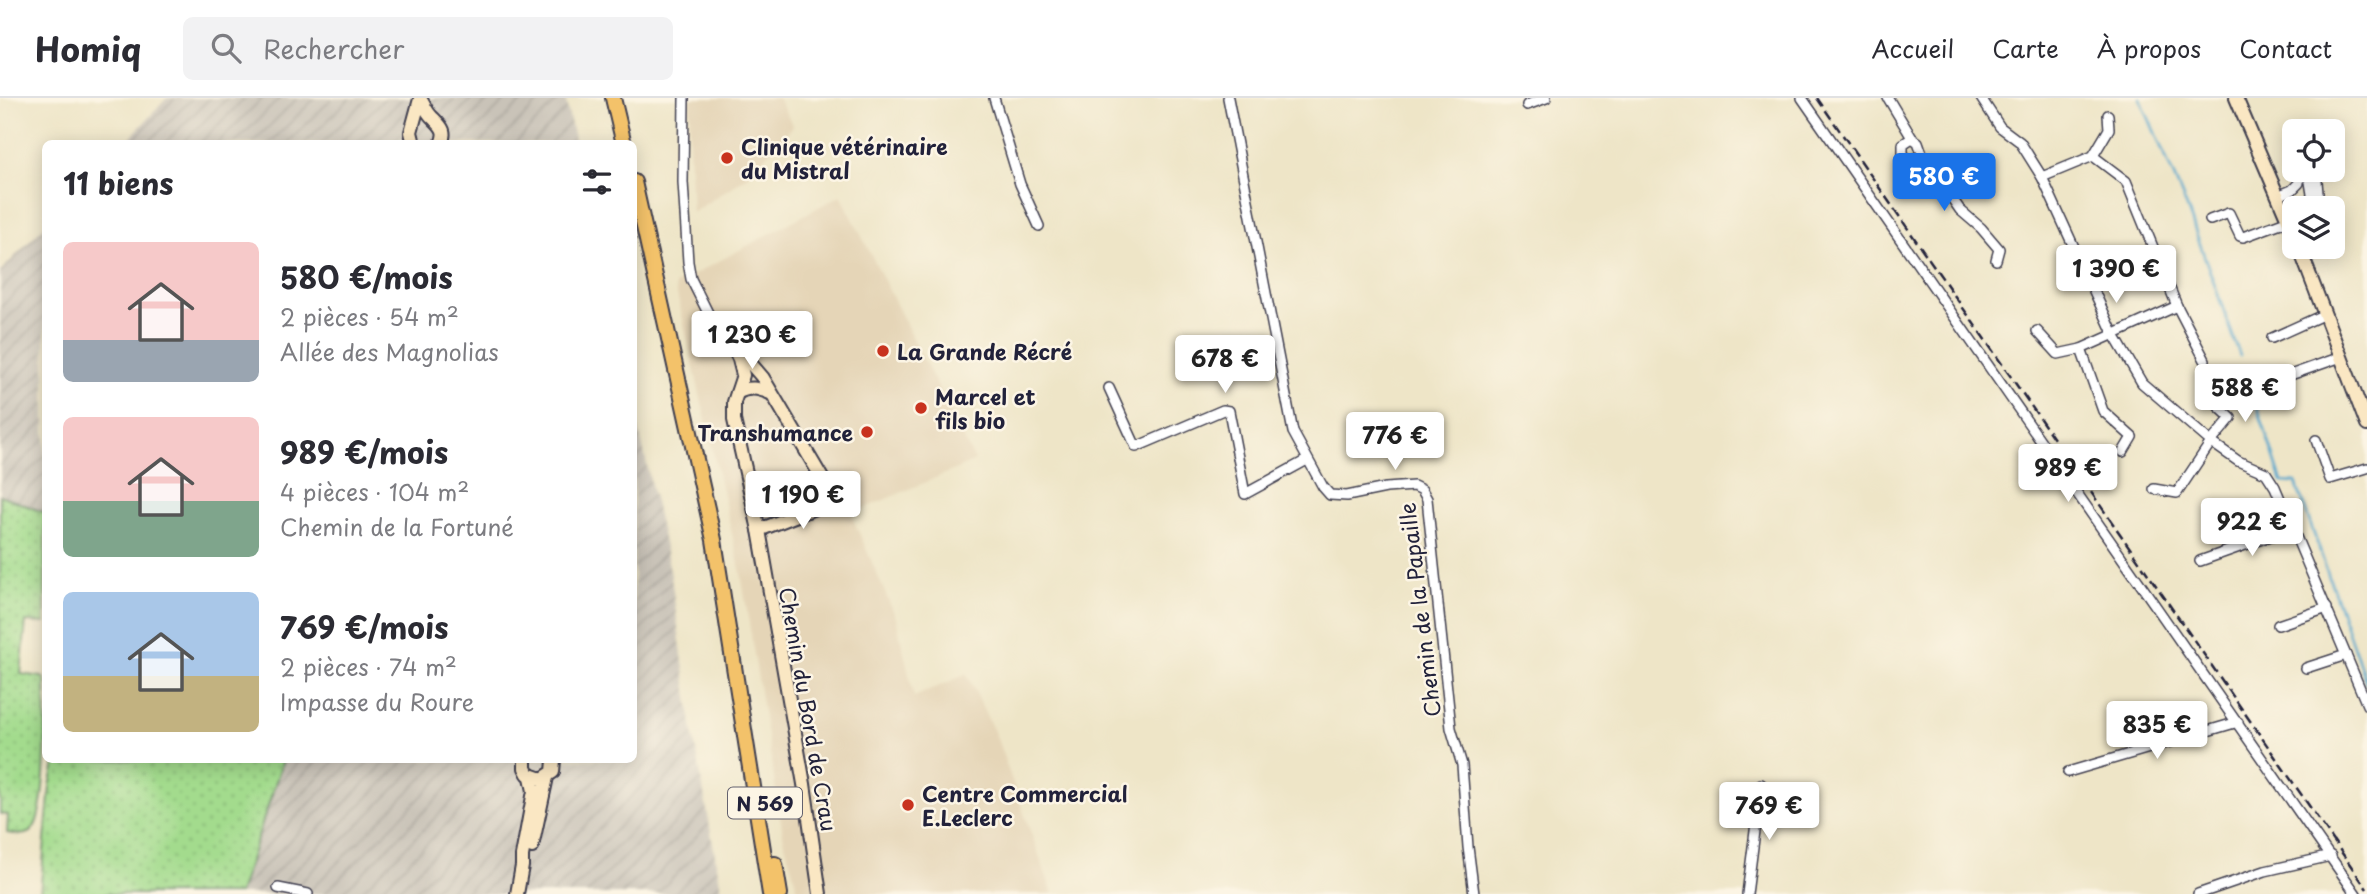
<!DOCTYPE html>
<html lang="fr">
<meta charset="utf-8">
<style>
:root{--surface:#fff;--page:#f2f2f3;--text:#2b2b33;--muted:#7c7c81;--line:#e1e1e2;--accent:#1a73e8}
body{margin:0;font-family:"Playpen Sans",sans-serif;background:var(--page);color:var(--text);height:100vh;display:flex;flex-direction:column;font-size:26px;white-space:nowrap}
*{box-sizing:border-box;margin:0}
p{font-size:23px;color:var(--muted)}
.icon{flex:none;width:38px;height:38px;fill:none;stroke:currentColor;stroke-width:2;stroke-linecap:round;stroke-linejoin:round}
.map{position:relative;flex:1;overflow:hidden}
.details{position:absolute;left:42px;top:42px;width:595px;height:623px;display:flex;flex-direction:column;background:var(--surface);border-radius:10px;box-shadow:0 4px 18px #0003}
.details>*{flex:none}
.controls{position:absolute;left:2282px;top:21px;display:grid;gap:14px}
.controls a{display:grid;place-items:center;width:63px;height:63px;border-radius:10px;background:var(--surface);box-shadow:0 4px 18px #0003;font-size:35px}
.price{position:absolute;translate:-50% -60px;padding:0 16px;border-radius:7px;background:#fff;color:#222;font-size:23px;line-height:46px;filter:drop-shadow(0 2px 4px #0008)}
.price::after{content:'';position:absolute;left:50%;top:42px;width:21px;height:16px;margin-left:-10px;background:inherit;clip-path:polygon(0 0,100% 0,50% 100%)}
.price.active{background:var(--accent);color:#fff}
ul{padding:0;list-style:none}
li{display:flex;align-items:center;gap:21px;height:175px;padding:0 21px}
li span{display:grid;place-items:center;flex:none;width:196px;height:140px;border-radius:10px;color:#555}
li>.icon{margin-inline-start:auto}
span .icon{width:84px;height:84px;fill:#fffc;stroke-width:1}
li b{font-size:30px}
h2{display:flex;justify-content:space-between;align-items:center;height:84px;padding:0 21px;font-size:30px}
header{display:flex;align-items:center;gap:42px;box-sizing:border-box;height:98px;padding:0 35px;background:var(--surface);border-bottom:2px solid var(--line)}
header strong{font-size:33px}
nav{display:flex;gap:38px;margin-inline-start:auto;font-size:24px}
.search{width:490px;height:63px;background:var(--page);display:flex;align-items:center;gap:18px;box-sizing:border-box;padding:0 24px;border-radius:10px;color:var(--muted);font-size:26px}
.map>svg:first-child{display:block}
.built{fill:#e5d5b7}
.industrial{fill:url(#industrial-furrows)}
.grass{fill:url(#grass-dots);stroke:#627e64;stroke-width:2}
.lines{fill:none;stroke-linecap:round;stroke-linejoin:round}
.stream{stroke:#51a6cd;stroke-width:2.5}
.street-casing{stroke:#413f50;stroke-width:12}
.secondary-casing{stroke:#413f50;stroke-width:16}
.primary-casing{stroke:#413f50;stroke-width:18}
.street{stroke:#fff;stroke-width:9}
.secondary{stroke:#fae7c3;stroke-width:12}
.primary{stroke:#f3c26a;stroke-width:14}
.rail{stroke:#22223b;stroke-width:2.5;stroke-dasharray:10 5;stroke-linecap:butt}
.poi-dot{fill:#c8321e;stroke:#fcf5e5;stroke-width:2.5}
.labels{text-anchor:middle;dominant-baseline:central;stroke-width:5;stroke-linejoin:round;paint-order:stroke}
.shield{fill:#fcf5e5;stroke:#63616e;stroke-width:2}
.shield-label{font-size:19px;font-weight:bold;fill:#22223b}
.poi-label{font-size:21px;font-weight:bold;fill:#22223b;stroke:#fcf5e5;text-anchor:start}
.street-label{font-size:21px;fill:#22223b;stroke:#fcf5e5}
</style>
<header>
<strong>Homiq</strong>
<div class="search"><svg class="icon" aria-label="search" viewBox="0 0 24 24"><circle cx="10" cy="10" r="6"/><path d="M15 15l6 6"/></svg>Rechercher</div>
<nav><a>Accueil</a><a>Carte</a><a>À propos</a><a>Contact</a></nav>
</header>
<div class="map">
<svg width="2367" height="796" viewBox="0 0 2367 796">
<defs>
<pattern id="industrial-furrows" width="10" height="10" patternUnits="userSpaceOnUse" patternTransform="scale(1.75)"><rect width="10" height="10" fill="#c9c3b8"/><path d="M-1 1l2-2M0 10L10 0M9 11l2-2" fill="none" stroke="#aca79f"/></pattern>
<pattern id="grass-dots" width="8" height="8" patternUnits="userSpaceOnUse" patternTransform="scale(1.75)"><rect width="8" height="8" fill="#a3db8d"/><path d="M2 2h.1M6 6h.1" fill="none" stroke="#8cbc7b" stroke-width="1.8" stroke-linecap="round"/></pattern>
</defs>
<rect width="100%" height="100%" fill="#fcf5e5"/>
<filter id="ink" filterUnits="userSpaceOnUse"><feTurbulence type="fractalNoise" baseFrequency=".0143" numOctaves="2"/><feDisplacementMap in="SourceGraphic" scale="14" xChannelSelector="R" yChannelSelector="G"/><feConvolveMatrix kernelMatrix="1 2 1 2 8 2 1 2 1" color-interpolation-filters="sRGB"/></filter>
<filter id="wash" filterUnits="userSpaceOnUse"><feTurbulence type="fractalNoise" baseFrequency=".00686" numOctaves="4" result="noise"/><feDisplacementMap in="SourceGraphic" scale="28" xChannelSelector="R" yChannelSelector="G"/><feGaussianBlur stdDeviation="1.57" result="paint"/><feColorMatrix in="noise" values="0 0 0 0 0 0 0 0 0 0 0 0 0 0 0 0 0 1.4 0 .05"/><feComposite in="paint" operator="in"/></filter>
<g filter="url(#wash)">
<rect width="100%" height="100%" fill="#eee5c7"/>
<!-- built -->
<g class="built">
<path d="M691,0H778L793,28L746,79L692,115L689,40Z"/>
<path d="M841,97L975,363L851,416L896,520L914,599L967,576L996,638L1053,796H799L784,742L741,475L675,187Z"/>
</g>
<!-- industrial -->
<g class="industrial">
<path d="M167,0H565L575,45L124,46Z"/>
<path d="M45,127V415L0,397V174Z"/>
<path d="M634,309L670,472L693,635L722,796H236L283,662H634Z"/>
</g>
<!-- grass -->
<g class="grass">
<path d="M0,397L45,415V525L26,524L21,576L42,579L45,582C46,608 48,717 32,732C26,739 15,736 7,735L8,717L0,716Z"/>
<path d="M56,662H283L239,796H40L50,688Z"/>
</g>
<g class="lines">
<!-- stream -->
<g class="stream">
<path d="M2140,0L2186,107L2240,258"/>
<path d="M2249,283L2282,384L2296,385L2367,587"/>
</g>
</g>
</g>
<g filter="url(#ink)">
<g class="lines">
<defs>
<g id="street">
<path d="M684,0L683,84L688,164L691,181L709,217L732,247"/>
<path d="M994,0L1020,86L1039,128"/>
<path d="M1228,0L1293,334L1323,389L1330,397L1347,398L1386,390L1414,388L1422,392L1427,401L1451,630L1462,667L1468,749L1474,796"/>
<path d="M1802,0L2356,796"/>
<path d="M1888,0L1912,40L1918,44L1923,58L1909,62L1903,56V46L1912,40"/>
<path d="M1981,0L2000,29L2020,44L2042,79L2114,237L2142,285L2211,344L2238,363L2266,375L2275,389L2367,607"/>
<path d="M1527,7L1546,0"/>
<path d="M1923,58L1960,112L1981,130L1999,151L1996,162"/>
<path d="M2093,58L2126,83L2177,208L2205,262"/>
<path d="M2308,72L2312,96L2316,98L2318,95L2316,72"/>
<path d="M2042,79L2093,58L2109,31L2108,17"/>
<path d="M2278,98L2292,92L2299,85V72"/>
<path d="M2210,122L2229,115L2240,138L2243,139L2289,122"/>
<path d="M2037,233L2058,256L2081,251L2177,208"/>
<path d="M2272,240L2325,216"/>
<path d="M2081,251L2103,313L2132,339L2123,354"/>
<path d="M2270,281H2279L2341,259"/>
<path d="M1109,290L1136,349L1223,312L1229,313L1245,396L1307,362"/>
<path d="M2316,342L2330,381L2367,370"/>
<path d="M2154,391L2177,395L2211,344L2231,320L2219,309"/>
<path d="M2200,463L2293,430"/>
<path d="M2278,527L2327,510"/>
<path d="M2306,570L2346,557"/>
<path d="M2068,674L2238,624"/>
<path d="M278,790L308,796"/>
<path d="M1747,796L1761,686"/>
<path d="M2198,796L2265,773L2331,758"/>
</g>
<g id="secondary">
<path d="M420,0C424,7 427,15 433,20C442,29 447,33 441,46"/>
<path d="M2236,0L2294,136"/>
<path d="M414,46L411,34L420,1"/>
<path d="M2299,149L2367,327"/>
<path d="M732,247L739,261L743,277L734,304V322L759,432L804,686L820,796"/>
<path d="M738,251L763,280L835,402L759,432"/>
<path d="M737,295C749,288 758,290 770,295"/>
<path d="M525,662V670L528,676L542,681L553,674L554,662"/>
<path d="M532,749L547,679"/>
<path d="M517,796L522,768V758L534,693L531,679"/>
</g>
<g id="primary">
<path d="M613,0L624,46"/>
<path d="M634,84L714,442L770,796"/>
<path d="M775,766L780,796"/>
</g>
</defs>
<!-- street casing -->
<use href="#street" class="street-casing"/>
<!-- secondary casing -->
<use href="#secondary" class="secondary-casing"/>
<!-- primary casing -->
<use href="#primary" class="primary-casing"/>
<!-- street -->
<use href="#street" class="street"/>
<!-- secondary -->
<use href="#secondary" class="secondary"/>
<!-- primary -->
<use href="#primary" class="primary"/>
<!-- rail -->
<path class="rail" d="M1817,0L2367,791"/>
</g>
</g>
<!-- markers -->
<g class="poi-dot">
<circle cx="727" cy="60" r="7"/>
<circle cx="883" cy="253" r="7"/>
<circle cx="921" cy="310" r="7"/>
<circle cx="867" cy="334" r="7"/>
<circle cx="908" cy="707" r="7"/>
</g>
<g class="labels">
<!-- shield labels -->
<rect class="shield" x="728" y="689.5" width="74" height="31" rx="5"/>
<g class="shield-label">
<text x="765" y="705">N 569</text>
</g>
<!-- poi labels -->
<g class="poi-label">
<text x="741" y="48">Clinique vétérinaire<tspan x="741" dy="24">du Mistral</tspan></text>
<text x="897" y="253">La Grande Récré</text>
<text x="935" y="298">Marcel et<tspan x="935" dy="24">fils bio</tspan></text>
<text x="853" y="334" text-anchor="end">Transhumance</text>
<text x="922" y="695">Centre Commercial<tspan x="922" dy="24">E.Leclerc</tspan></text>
</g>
<!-- street labels -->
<g class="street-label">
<text transform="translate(1419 512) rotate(-97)">Chemin de la Papaille</text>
<text transform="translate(809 611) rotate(80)">Chemin du Bord de Crau</text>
</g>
</g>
</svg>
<div class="controls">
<a><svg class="icon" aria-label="locate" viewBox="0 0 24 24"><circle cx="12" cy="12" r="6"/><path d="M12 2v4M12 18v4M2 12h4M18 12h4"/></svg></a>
<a><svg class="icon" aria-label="layers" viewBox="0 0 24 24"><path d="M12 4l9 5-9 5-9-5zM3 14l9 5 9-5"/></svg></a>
</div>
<b class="price active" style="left:1944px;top:115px">580 €</b>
<b class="price" style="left:2116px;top:207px">1 390 €</b>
<b class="price" style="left:752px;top:273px">1 230 €</b>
<b class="price" style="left:1225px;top:297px">678 €</b>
<b class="price" style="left:2245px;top:326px">588 €</b>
<b class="price" style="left:1395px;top:374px">776 €</b>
<b class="price" style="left:2068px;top:406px">989 €</b>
<b class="price" style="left:803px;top:433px">1 190 €</b>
<b class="price" style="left:2252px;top:460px">922 €</b>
<b class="price" style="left:2157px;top:663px">835 €</b>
<b class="price" style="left:1769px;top:744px">769 €</b>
<section class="details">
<h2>11 biens<svg class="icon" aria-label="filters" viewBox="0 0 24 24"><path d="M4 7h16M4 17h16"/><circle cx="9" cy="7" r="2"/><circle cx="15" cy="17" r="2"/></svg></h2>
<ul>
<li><span style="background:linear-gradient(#f6c9c9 70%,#9aa5b1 0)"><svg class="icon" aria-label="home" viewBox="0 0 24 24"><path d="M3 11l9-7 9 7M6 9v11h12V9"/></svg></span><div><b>580 €/mois</b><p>2 pièces · 54 m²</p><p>Allée des Magnolias</p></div></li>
<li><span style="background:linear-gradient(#f6c9c9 60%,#7fa58c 0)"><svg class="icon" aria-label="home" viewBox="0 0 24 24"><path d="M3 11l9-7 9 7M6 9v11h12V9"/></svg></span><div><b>989 €/mois</b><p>4 pièces · 104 m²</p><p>Chemin de la Fortuné</p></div></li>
<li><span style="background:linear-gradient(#a9c7e8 60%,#c2b280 0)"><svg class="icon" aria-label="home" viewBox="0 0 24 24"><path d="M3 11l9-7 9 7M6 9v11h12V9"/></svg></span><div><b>769 €/mois</b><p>2 pièces · 74 m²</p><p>Impasse du Roure</p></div></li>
</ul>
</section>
</div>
